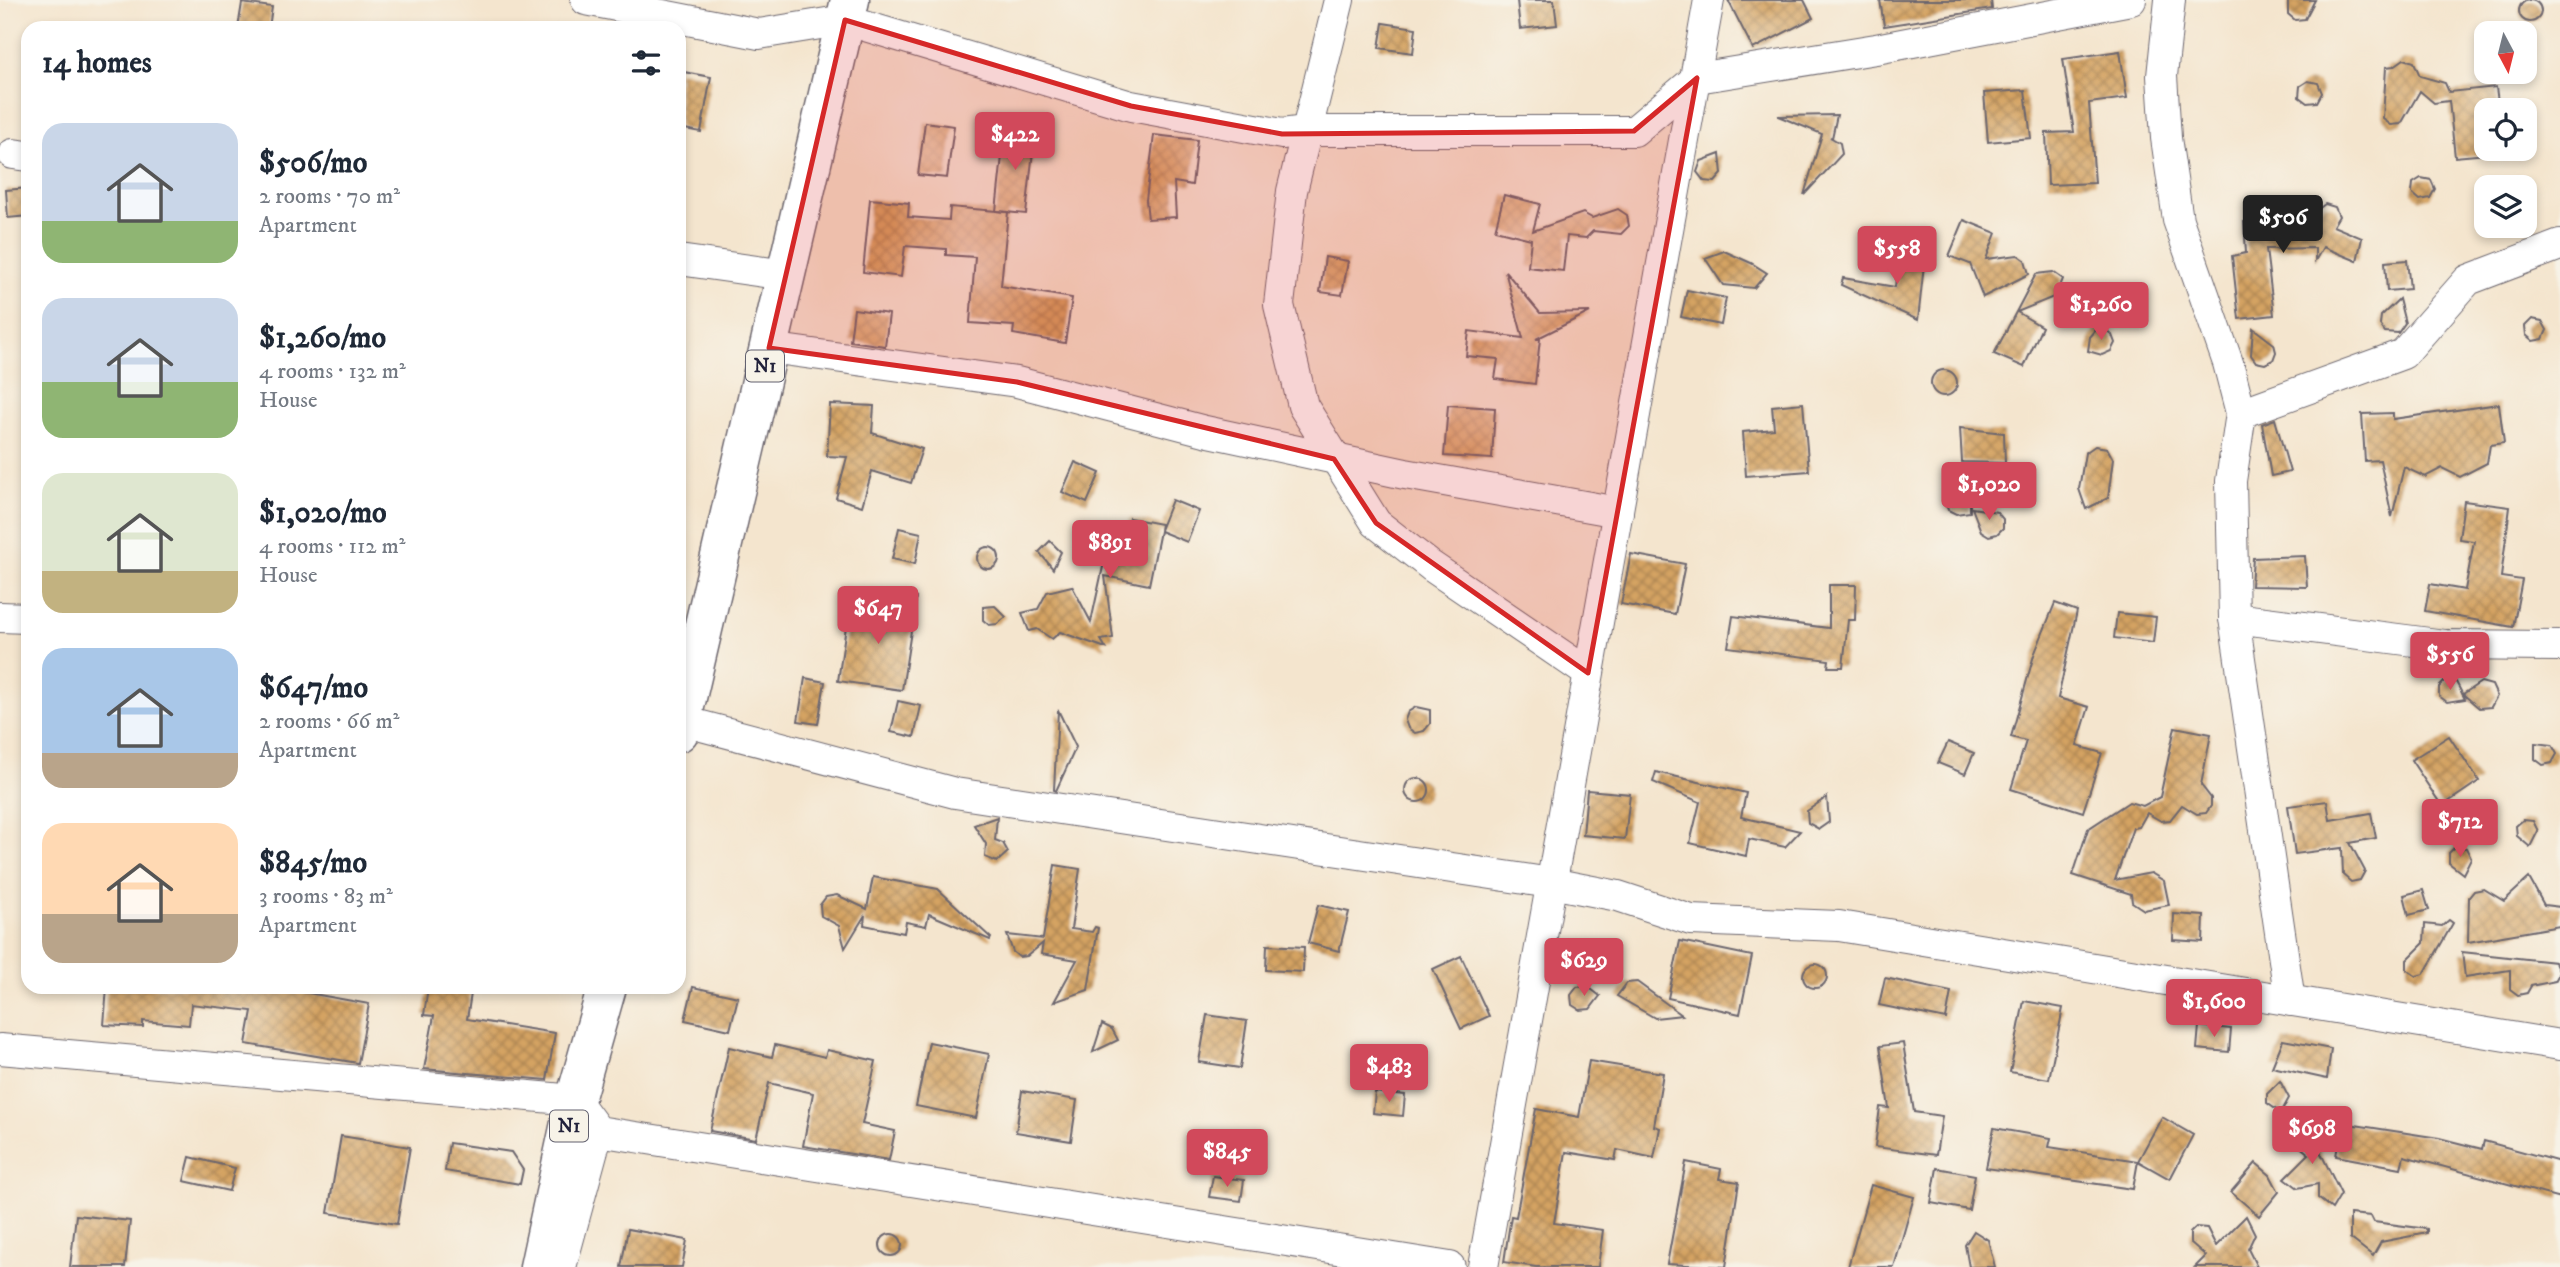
<!DOCTYPE html>
<meta charset="utf-8">
<style>
:root{--surface:#fff;--page:#f2f2f3;--text:#1f2937;--muted:#747a83;--accent:#d1495b}
body{margin:0;font-family:"IM FELL DW Pica",serif;background:var(--page);color:var(--text);height:100vh;display:flex;flex-direction:column;font-size:26px;white-space:nowrap}
*{box-sizing:border-box;margin:0}
p{font-size:23px;color:var(--muted)}
.icon{flex:none;width:38px;height:38px;fill:none;stroke:currentColor;stroke-width:2;stroke-linecap:round;stroke-linejoin:round}
.map{position:relative;flex:1;overflow:hidden}
.sheet{position:absolute;left:21px;top:21px;width:665px;height:973px;display:flex;flex-direction:column;background:var(--surface);border-radius:21px;box-shadow:0 4px 10px #0003}
.sheet>*{flex:none}
.needle{width:46px;rotate:173deg}
.fabs{position:absolute;left:2474px;top:21px;display:grid;gap:14px}
.fabs a{display:grid;place-items:center;width:63px;height:63px;border-radius:14px;background:var(--surface);box-shadow:0 4px 10px #0003;font-size:35px}
.price{position:absolute;translate:-50% -60px;padding:0 16px;border-radius:7px;background:var(--accent);color:#fff;font-size:23px;line-height:46px;filter:drop-shadow(0 2px 4px #0008)}
.price::after{content:'';position:absolute;left:50%;top:42px;width:21px;height:16px;margin-left:-10px;background:inherit;clip-path:polygon(0 0,100% 0,50% 100%)}
.price.on{background:#222;color:#fff}
ul{padding:0;list-style:none}
li{display:flex;align-items:center;gap:21px;height:175px;padding:0 21px}
li span{display:grid;place-items:center;flex:none;width:196px;height:140px;border-radius:21px;color:#555}
li>.icon{margin-inline-start:auto}
span .icon{width:84px;height:84px;fill:#fffc;stroke-width:1}
li b{font-size:30px}
h2{display:flex;justify-content:space-between;align-items:center;height:84px;padding:0 21px;font-size:30px}
.map>svg:first-child{display:block}
.building{fill:url(#building-cross-hatch)}
.lines{fill:none;stroke-linecap:round;stroke-linejoin:round}
.street-casing{stroke:#6c666e;stroke-width:32}
.highway-casing{stroke:#6c666e;stroke-width:41}
.street{stroke:#fff;stroke-width:30}
.highway{stroke:#fff;stroke-width:38}
.marked{fill:#d62828;fill-opacity:0.2;stroke:#d62828;stroke-width:5;stroke-linejoin:round}
.labels{text-anchor:middle;dominant-baseline:central;stroke-width:7;stroke-linejoin:round;paint-order:stroke}
.shield{fill:#f7f3e8;stroke:#62616f;stroke-width:2}
.shield-label{font-size:19px;font-weight:bold;fill:#22223b}
</style>
<div class="map">
<svg width="2560" height="1267" viewBox="0 0 2560 1267">
<defs>
<pattern id="building-cross-hatch" width="8" height="8" patternUnits="userSpaceOnUse" patternTransform="scale(1.75)"><rect width="8" height="8" fill="#d4a362"/><path d="M0 0l8 8M0 8l8-8" fill="none" stroke="#ac8452"/></pattern>
</defs>
<rect width="100%" height="100%" fill="#f7f3e8"/>
<filter id="ink" filterUnits="userSpaceOnUse"><feTurbulence type="fractalNoise" baseFrequency=".0143" numOctaves="2"/><feDisplacementMap in="SourceGraphic" scale="14" xChannelSelector="R" yChannelSelector="G"/><feConvolveMatrix kernelMatrix="1 2 1 2 8 2 1 2 1" color-interpolation-filters="sRGB"/></filter>
<filter id="wash" filterUnits="userSpaceOnUse"><feTurbulence type="fractalNoise" baseFrequency=".00686" numOctaves="4" result="noise"/><feDisplacementMap in="SourceGraphic" scale="28" xChannelSelector="R" yChannelSelector="G"/><feGaussianBlur stdDeviation="1.57" result="paint"/><feColorMatrix in="noise" values="0 0 0 0 0 0 0 0 0 0 0 0 0 0 0 0 0 1.4 0 .05"/><feComposite in="paint" operator="in"/></filter>
<g filter="url(#wash)">
<rect width="100%" height="100%" fill="#f4e5ce"/>
<g id="blocks">
<!-- building -->
<g class="building">
<path d="M1517,0H1554L1557,25L1520,29Z"/>
<path d="M1728,0H1804L1813,18L1753,49Z"/>
<path d="M1880,0H1991L1992,9L1884,26Z"/>
<path d="M2288,0H2315L2305,19L2295,20L2288,14Z"/>
<circle cx="2530" cy="11" r="11"/>
<path d="M242,3L272,7L269,28H238Z"/>
<path d="M1383,23L1416,28L1413,53L1379,48Z"/>
<path d="M2120,51L2127,98L2089,103L2095,183L2048,185L2046,133L2074,132L2063,59Z"/>
<path d="M2404,59L2414,62L2420,76L2445,83L2449,92L2496,87L2499,110H2487V154L2455,157L2449,101L2434,103L2420,91L2401,124L2391,125L2383,119L2386,67L2394,66Z"/>
<path d="M679,71L711,77L701,132L679,128Z"/>
<path d="M2308,81L2318,83L2322,93L2317,102L2307,103L2299,97L2300,86Z"/>
<path d="M2025,90L2031,138L1988,142L1984,93Z"/>
<path d="M1837,115L1832,138L1830,137L1840,143L1842,154L1804,195L1822,134L1778,116Z"/>
<path d="M925,122L954,126L947,178L918,175Z"/>
<path d="M1005,129L1035,133L1026,214L996,211Z"/>
<path d="M1154,135L1197,140L1192,185L1174,182L1176,217L1148,219L1146,200Z"/>
<path d="M1720,154L1722,174L1715,182L1704,181L1697,172L1701,161Z"/>
<path d="M2421,178L2431,180L2435,189L2430,198L2420,200L2412,193L2413,183Z"/>
<path d="M28,188V216L8,218L6,190Z"/>
<path d="M1504,195L1540,204L1533,231L1583,213L1592,218L1618,209L1627,215L1629,226L1621,234L1593,231L1586,238L1567,236L1563,271L1528,267L1531,239L1495,230Z"/>
<path d="M870,199L909,203L908,217L949,220L950,207L1008,212L1001,286L1072,298L1065,343L1013,334L1014,326L970,323L975,257L946,255V249L905,246L901,277L863,272Z"/>
<path d="M2325,204L2335,207L2339,216L2333,226L2362,238L2357,261L2323,247L2315,261V248L2266,249L2274,315L2239,319L2232,256L2246,253L2244,222L2316,221L2317,210Z"/>
<path d="M1964,220L1996,233L1986,259L2018,255L2025,260L2029,274L1983,297L1970,264L1949,256Z"/>
<path d="M1724,251L1751,263L1767,273L1754,288L1723,285L1705,258Z"/>
<path d="M1899,252L1925,255L1918,320L1841,285L1843,278L1895,287Z"/>
<path d="M1325,257L1348,261L1342,295L1320,292Z"/>
<path d="M2407,260L2410,289L2387,291L2385,262Z"/>
<path d="M1505,271L1540,313L1590,312L1536,339H1540L1535,384L1495,379L1498,359L1466,356L1469,331L1523,338Z"/>
<path d="M2053,272L2063,279L2056,296L2017,312L2042,327L2024,367L1994,354L2036,274Z"/>
<path d="M1687,290L1726,298L1721,325L1681,317Z"/>
<path d="M2399,299L2405,323L2398,333L2385,332L2380,325L2381,316Z"/>
<path d="M854,309L889,314L885,346L850,341Z"/>
<path d="M2532,319L2542,321L2547,330L2543,339L2533,341L2526,335L2525,326Z"/>
<path d="M2253,328L2274,344L2276,352L2273,360L2265,364L2256,362L2251,355Z"/>
<path d="M2105,329L2112,335L2115,343L2111,351L2102,355L2088,351L2090,337L2096,330Z"/>
<circle cx="1944" cy="383" r="13"/>
<path d="M1803,403L1809,471L1746,476L1743,432L1774,429L1772,406Z"/>
<path d="M830,404L874,406L872,433L922,449L911,483L872,471L862,506L836,498L847,457L827,456Z"/>
<path d="M2499,404L2504,443L2490,445L2487,463L2460,477L2442,468L2425,477L2404,467L2392,517L2380,460L2365,461L2362,414L2393,413V419Z"/>
<path d="M1448,405L1495,408L1492,459L1444,456Z"/>
<path d="M2275,419L2290,472L2271,476L2262,424Z"/>
<path d="M1960,428L2004,433L2005,463L1962,462Z"/>
<path d="M2095,446L2107,448L2113,459L2108,498L2086,509L2079,489L2085,453Z"/>
<path d="M1075,462L1100,473L1087,503L1062,492Z"/>
<path d="M1961,486L1970,497V512L1956,514L1948,510L1945,502L1948,493Z"/>
<path d="M1172,500L1199,511L1187,542L1160,531L1149,585L1105,576L1113,638L1101,640L1106,648L1060,632L1052,639L1037,629L1029,631L1022,613L1038,609L1047,592L1072,586L1091,622L1106,553L1122,556L1129,518L1161,524L1160,530Z"/>
<path d="M2464,501L2510,507L2501,577L2522,580L2513,627L2425,611L2430,584L2465,590L2474,541L2459,539Z"/>
<path d="M1972,508L1997,512L2003,519V528L1997,534L1989,536L1981,531Z"/>
<path d="M899,528L921,533L915,564L892,559Z"/>
<path d="M1050,541L1061,552L1053,569L1039,552Z"/>
<circle cx="988" cy="558" r="11"/>
<path d="M1631,554L1685,564L1675,614L1621,604Z"/>
<path d="M2305,556L2307,587L2251,586L2253,558Z"/>
<path d="M1829,585H1856L1855,620H1848L1843,667H1828L1829,660L1728,647L1733,616L1829,628Z"/>
<path d="M891,596L916,598L902,690L838,681L848,613L887,619Z"/>
<path d="M2055,603L2077,611L2058,698L2089,707L2077,746L2102,753L2083,812L2011,789L2026,741L2011,737L2034,655Z"/>
<path d="M995,606L1006,617L997,624L989,625L983,620V607Z"/>
<path d="M2117,613L2156,617L2153,643L2114,638Z"/>
<path d="M805,678L825,682L818,724L798,721Z"/>
<path d="M2446,680L2456,682L2465,699L2447,702L2439,696V687Z"/>
<path d="M2481,682L2492,685L2497,696L2491,707L2479,708L2463,694Z"/>
<path d="M898,701L921,706L914,737L891,732Z"/>
<path d="M1416,707L1430,710V724L1424,731L1415,733L1408,728L1405,720L1408,712Z"/>
<path d="M1058,710L1076,747L1056,791L1054,790Z"/>
<path d="M2175,727L2211,734L2201,785L2211,798V806L2206,813L2197,814L2182,805L2170,820L2161,821L2147,813L2139,827L2133,828L2115,880L2151,873L2164,881L2169,905L2144,910L2132,902L2131,894L2073,875L2088,829L2129,802L2143,806L2160,797Z"/>
<path d="M2449,736L2479,781L2442,806L2411,760Z"/>
<path d="M1948,742L1974,753L1965,774L1938,763Z"/>
<path d="M2535,743L2552,745L2557,754L2552,763L2543,765L2535,759Z"/>
<path d="M1656,772L1746,793L1741,817L1800,831L1785,847L1749,839L1746,856L1690,843L1700,802L1653,782Z"/>
<circle cx="1417" cy="790" r="12"/>
<path d="M1587,790L1630,794L1625,839L1583,835Z"/>
<path d="M1827,797L1829,822L1819,829L1808,823L1807,811Z"/>
<path d="M2327,801L2330,820L2371,813L2376,838L2350,843L2365,871L2360,880L2351,882L2343,875L2342,848L2295,854L2288,806Z"/>
<path d="M997,817L995,840L1003,843L1008,852L997,862L985,857L986,844L974,825Z"/>
<path d="M2523,820L2533,821L2538,831L2530,847L2517,836L2516,826Z"/>
<path d="M2455,847L2466,848L2471,858L2463,874L2449,863V853Z"/>
<path d="M1055,865L1080,869L1071,929L1092,932L1095,927L1098,928L1088,990L1054,1002L1077,960L1041,954L1043,943L1027,956L1019,957L1013,952L1007,935L1043,939Z"/>
<path d="M873,877L938,889L991,938L990,940L929,914L926,926L906,922L904,933L864,925L865,915L845,948L839,926L821,916L820,905L826,897L837,895L867,909Z"/>
<path d="M2529,878L2544,905L2560,907V926L2468,942L2469,897L2474,891L2484,889L2504,901Z"/>
<path d="M2423,890L2429,910L2409,915L2404,895Z"/>
<path d="M1318,905L1349,912L1339,951L1308,943Z"/>
<path d="M2174,914L2204,916L2203,942L2173,940Z"/>
<path d="M2449,920L2453,923L2424,974L2416,976L2407,970V960L2424,943L2425,924L2442,926Z"/>
<path d="M1680,941L1752,956L1740,1014L1668,998Z"/>
<path d="M1267,945L1304,947L1303,972L1266,970Z"/>
<path d="M2462,952L2555,962L2560,972L2555,981L2531,986L2527,993L2518,995L2510,989V970L2465,977Z"/>
<path d="M1461,956L1489,1016L1461,1029L1433,969Z"/>
<circle cx="1815" cy="976" r="12"/>
<path d="M1885,978L1951,992L1946,1019L1879,1005Z"/>
<path d="M1637,982L1682,1015L1655,1018L1617,996L1627,983Z"/>
<path d="M1587,986L1600,996L1590,1009L1580,1010L1572,1005L1571,995L1577,987Z"/>
<path d="M107,987H275L369,1004L358,1063L246,1044L252,1011L191,1004L189,1025L143,1021V1027L104,1025Z"/>
<path d="M428,987H472L467,1019L555,1033L547,1080L424,1069L434,1016L424,1015Z"/>
<path d="M693,987L738,997L730,1030L685,1020Z"/>
<path d="M2024,1001L2063,1008L2049,1079L2010,1072Z"/>
<path d="M1207,1015L1247,1021L1240,1068L1199,1062Z"/>
<path d="M1102,1024L1112,1029L1118,1040L1093,1052Z"/>
<path d="M2199,1026L2231,1029L2229,1052L2197,1049Z"/>
<path d="M2283,1040L2331,1049L2327,1079L2272,1067Z"/>
<path d="M929,1042L989,1054L976,1118L916,1106Z"/>
<path d="M1903,1043L1914,1112L1942,1116L1936,1155L1875,1147L1880,1107L1889,1108L1880,1046Z"/>
<path d="M775,1045L825,1057L827,1050L876,1061L862,1124L895,1131L889,1160L803,1146L813,1093L769,1083L756,1139L710,1131L729,1047L772,1057Z"/>
<path d="M1589,1061L1663,1073L1654,1126L1660,1128L1654,1158L1617,1150L1615,1160L1566,1152L1554,1223L1603,1230L1598,1267H1536L1504,1262L1511,1216L1516,1217L1536,1109L1579,1117Z"/>
<path d="M2280,1081L2289,1098L2281,1113L2267,1103V1094Z"/>
<path d="M1022,1091L1077,1100L1071,1141L1016,1132Z"/>
<path d="M1375,1092L1405,1095L1403,1116L1373,1113Z"/>
<path d="M2162,1117L2193,1135L2170,1179L2138,1161Z"/>
<path d="M2288,1122L2306,1123L2341,1194L2332,1209L2318,1198V1184L2298,1188L2285,1178L2309,1154L2289,1138Z"/>
<path d="M2342,1123L2439,1138L2482,1149L2484,1141L2560,1162V1198L2404,1156L2401,1168L2336,1156Z"/>
<path d="M1994,1128L2051,1138L2049,1147L2138,1161L2133,1189L1986,1168Z"/>
<path d="M341,1136L410,1147L397,1224L328,1213Z"/>
<path d="M449,1143L511,1152L523,1170L520,1184L445,1171Z"/>
<path d="M190,1157L235,1168L229,1191L184,1181Z"/>
<path d="M1686,1162L1721,1169L1719,1179L1739,1182L1726,1267L1667,1264Z"/>
<path d="M2256,1163L2270,1175L2279,1192L2259,1216L2231,1192Z"/>
<path d="M1937,1168L1975,1175L1969,1210L1931,1203Z"/>
<path d="M1213,1176L1244,1180L1241,1201L1209,1197Z"/>
<path d="M1871,1185L1914,1197L1894,1267H1848Z"/>
<path d="M2350,1214L2371,1216L2374,1222L2427,1229V1233L2381,1242L2373,1256L2350,1238Z"/>
<path d="M76,1215L130,1221L125,1267H70Z"/>
<path d="M2246,1216L2255,1234L2248,1249L2257,1267H2195L2206,1256L2190,1242V1233L2196,1227L2207,1228L2216,1246Z"/>
<path d="M628,1229L687,1240L682,1267H621Z"/>
<path d="M1974,1231L1988,1240L1995,1267H1969L1965,1245Z"/>
<circle cx="891" cy="1245" r="11"/>
</g>
</g>
</g>
<g filter="url(#ink)">
<use href="#blocks" fill-opacity="0" stroke="#6c666e" stroke-width="2"/>
<g class="lines">
<defs>
<g id="street">
<path d="M586,0L759,34L845,20L1131,106L1282,134L1306,131H1634L1697,78L1876,49L2131,0"/>
<path d="M1339,0L1292,191L1279,305L1303,406L1376,523L1431,566L1588,673"/>
<path d="M2170,0L2162,76L2166,138L2178,220L2228,363L2241,413L2231,481L2234,618L2290,1001"/>
<path d="M13,154L28,156"/>
<path d="M679,260L786,275"/>
<path d="M769,348L1017,382L1205,431L1405,474L1618,512"/>
<path d="M2241,413L2403,354L2468,280L2560,245"/>
<path d="M0,617L28,618"/>
<path d="M2234,618L2445,645L2560,646"/>
<path d="M679,720L955,793L1551,883L1618,896L1691,920L1839,926L2560,1045"/>
<path d="M0,1049L575,1100L598,1131L1450,1267"/>
<path d="M561,1267L598,1131"/>
<path d="M1483,1267L1709,0"/>
</g>
<g id="highway">
<path d="M679,732L850,0"/>
<path d="M539,1267L575,1100L607,987"/>
</g>
</defs>
<!-- street casing -->
<use href="#street" class="street-casing"/>
<!-- highway casing -->
<use href="#highway" class="highway-casing"/>
<!-- street -->
<use href="#street" class="street"/>
<!-- highway -->
<use href="#highway" class="highway"/>
</g>
</g>
<!-- marked area -->
<path class="marked" d="M845,20L1131,106L1282,134L1634,131L1697,78L1588,673L1376,523L1334,459L1017,382L769,348Z"/>
<g class="labels">
<!-- shield labels -->
<g class="shield">
<rect x="746" y="350.5" width="38" height="31" rx="5"/>
<rect x="550" y="1110.5" width="38" height="31" rx="5"/>
</g>
<g class="shield-label">
<text x="765" y="366">N1</text>
<text x="569" y="1126">N1</text>
</g>
</g>
</svg>
<div class="fabs">
<a><svg class="needle" viewBox="-14 -14 28 28"><path d="M0-13l5 13h-10z" fill="#e53935"/><path d="M0 13l5-13h-10z" fill="#747a83"/></svg></a>
<a><svg class="icon" aria-label="locate" viewBox="0 0 24 24"><circle cx="12" cy="12" r="6"/><path d="M12 2v4M12 18v4M2 12h4M18 12h4"/></svg></a>
<a><svg class="icon" aria-label="layers" viewBox="0 0 24 24"><path d="M12 4l9 5-9 5-9-5zM3 14l9 5 9-5"/></svg></a>
</div>
<b class="price" style="left:1015px;top:172px">$422</b>
<b class="price on" style="left:2283px;top:255px">$506</b>
<b class="price" style="left:1897px;top:286px">$558</b>
<b class="price" style="left:2101px;top:342px">$1,260</b>
<b class="price" style="left:1989px;top:522px">$1,020</b>
<b class="price" style="left:1110px;top:580px">$891</b>
<b class="price" style="left:878px;top:646px">$647</b>
<b class="price" style="left:2450px;top:692px">$556</b>
<b class="price" style="left:2460px;top:859px">$712</b>
<b class="price" style="left:1584px;top:998px">$629</b>
<b class="price" style="left:2214px;top:1039px">$1,600</b>
<b class="price" style="left:1389px;top:1104px">$483</b>
<b class="price" style="left:2312px;top:1166px">$698</b>
<b class="price" style="left:1227px;top:1189px">$845</b>
<section class="sheet">
<h2>14 homes<svg class="icon" aria-label="filters" viewBox="0 0 24 24"><path d="M4 7h16M4 17h16"/><circle cx="9" cy="7" r="2"/><circle cx="15" cy="17" r="2"/></svg></h2>
<ul>
<li><span style="background:linear-gradient(#c9d6e8 70%,#8fb573 0)"><svg class="icon" aria-label="home" viewBox="0 0 24 24"><path d="M3 11l9-7 9 7M6 9v11h12V9"/></svg></span><div><b>$506/mo</b><p>2 rooms · 70 m²</p><p>Apartment</p></div></li>
<li><span style="background:linear-gradient(#c9d6e8 60%,#8fb573 0)"><svg class="icon" aria-label="home" viewBox="0 0 24 24"><path d="M3 11l9-7 9 7M6 9v11h12V9"/></svg></span><div><b>$1,260/mo</b><p>4 rooms · 132 m²</p><p>House</p></div></li>
<li><span style="background:linear-gradient(#dfe7d0 70%,#c2b280 0)"><svg class="icon" aria-label="home" viewBox="0 0 24 24"><path d="M3 11l9-7 9 7M6 9v11h12V9"/></svg></span><div><b>$1,020/mo</b><p>4 rooms · 112 m²</p><p>House</p></div></li>
<li><span style="background:linear-gradient(#a9c7e8 75%,#b9a48a 0)"><svg class="icon" aria-label="home" viewBox="0 0 24 24"><path d="M3 11l9-7 9 7M6 9v11h12V9"/></svg></span><div><b>$647/mo</b><p>2 rooms · 66 m²</p><p>Apartment</p></div></li>
<li><span style="background:linear-gradient(#ffd9b3 65%,#b9a48a 0)"><svg class="icon" aria-label="home" viewBox="0 0 24 24"><path d="M3 11l9-7 9 7M6 9v11h12V9"/></svg></span><div><b>$845/mo</b><p>3 rooms · 83 m²</p><p>Apartment</p></div></li>
</ul>
</section>
</div>
